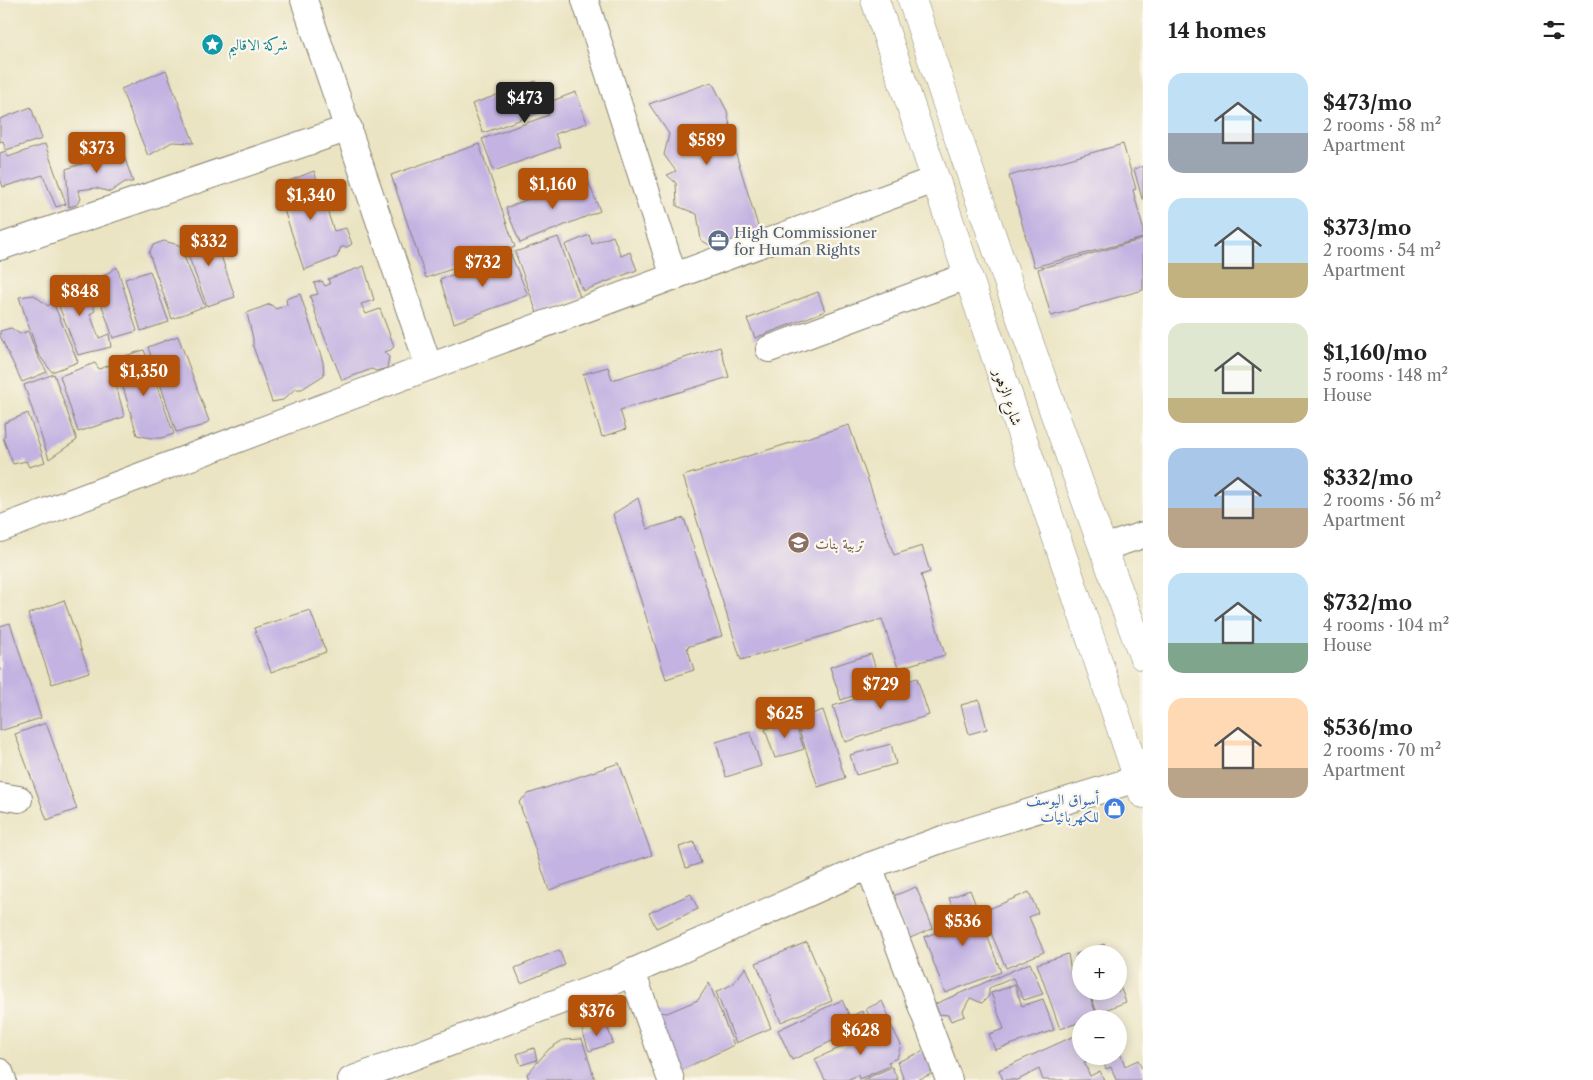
<!DOCTYPE html>
<meta charset="utf-8">
<style>
:root{--surface:#fff;--page:#f2f2f2;--text:#222;--muted:#767676;--accent:#b45309}
body{margin:0;font-family:"Libre Caslon Text",Amiri,serif;background:var(--page);color:var(--text);height:100vh;display:flex;flex-direction:column;font-size:19px;white-space:nowrap}
*{box-sizing:border-box;margin:0}
p{font-size:16px;color:var(--muted)}
.icon{flex:none;width:28px;height:28px;fill:none;stroke:currentColor;stroke-width:2;stroke-linecap:round;stroke-linejoin:round}
.map{position:relative;flex:1;overflow:hidden}
.panel{display:flex;flex-direction:column;background:var(--surface);width:450px}
.panel>*{flex:none}
.buttons{position:absolute;left:1072px;top:945px;display:grid;gap:10px}
.buttons a{display:grid;place-items:center;width:55px;height:55px;border-radius:50%;background:var(--surface);box-shadow:0 2px 12px #0003;font-size:25px}
.price{position:absolute;translate:-50% -42px;padding:0 11px;border-radius:5px;background:var(--accent);color:#fff;font-size:16px;line-height:32px;filter:drop-shadow(0 1px 2px #0008)}
.price::after{content:'';position:absolute;left:50%;top:30px;width:15px;height:11px;margin-left:-8px;background:inherit;clip-path:polygon(0 0,100% 0,50% 100%)}
.price.on{background:#222;color:#fff}
ul{padding:0;list-style:none}
li{display:flex;align-items:center;gap:15px;height:125px;padding:0 25px}
li span{display:grid;place-items:center;flex:none;width:140px;height:100px;border-radius:15px;color:#555}
li>.icon{margin-inline-start:auto}
span .icon{width:60px;height:60px;fill:#fffc;stroke-width:1}
li b{font-size:21px}
h2{display:flex;justify-content:space-between;align-items:center;height:60px;padding:0 25px;font-size:21px}
main{display:flex;flex:1;min-height:0}
.map>svg:first-child{display:block}
.building{fill:#c3b2e2}
.lines{fill:none;stroke-linecap:round;stroke-linejoin:round}
.minor-casing{stroke:#848070;stroke-width:28}
.major-casing{stroke:#848070;stroke-width:29}
.minor{stroke:#fff;stroke-width:26}
.major{stroke:#fff;stroke-width:28}
.labels{text-anchor:middle;dominant-baseline:central;stroke-width:4.5;stroke-linejoin:round;paint-order:stroke}
.culture-label{font-size:15px;fill:#0d838f;stroke:#fbf7ec;text-anchor:start}
.service-label{font-size:15px;fill:#4e5e75;stroke:#fbf7ec;text-anchor:start}
.street-label{font-size:15px;fill:#1c1c1c;stroke:#fbf7ec}
.education-label{font-size:15px;fill:#785e54;stroke:#fbf7ec;text-anchor:start}
.shop-label{font-size:15px;fill:#366cbe;stroke:#fbf7ec;text-anchor:end}
</style>
<main>
<div class="map">
<svg width="1143" height="1080" viewBox="0 0 1143 1080">
<rect width="100%" height="100%" fill="#fbf7ec"/>
<filter id="ink" filterUnits="userSpaceOnUse"><feTurbulence type="fractalNoise" baseFrequency=".02" numOctaves="2"/><feDisplacementMap in="SourceGraphic" scale="10" xChannelSelector="R" yChannelSelector="G"/><feConvolveMatrix kernelMatrix="1 2 1 2 8 2 1 2 1" color-interpolation-filters="sRGB"/></filter>
<filter id="wash" filterUnits="userSpaceOnUse"><feTurbulence type="fractalNoise" baseFrequency=".0096" numOctaves="4" result="noise"/><feDisplacementMap in="SourceGraphic" scale="20" xChannelSelector="R" yChannelSelector="G"/><feGaussianBlur stdDeviation="1.12" result="paint"/><feColorMatrix in="noise" values="0 0 0 0 0 0 0 0 0 0 0 0 0 0 0 0 0 1.4 0 .05"/><feComposite in="paint" operator="in"/></filter>
<g filter="url(#wash)">
<rect width="100%" height="100%" fill="#ebe4c3"/>
<g id="blocks">
<!-- building -->
<g class="building">
<path d="M166,70L194,143L172,142L148,156L121,89Z"/>
<path d="M536,81L544,104L576,92L587,123L555,134L560,147L494,171L482,139L549,115L547,110L483,133L472,104Z"/>
<path d="M712,82L727,111L735,151L761,236L716,249L701,240L697,214L677,206L676,183L667,175L676,171L664,155L669,134L649,104Z"/>
<path d="M31,107L42,139L6,150L3,141L0,142V119Z"/>
<path d="M45,144L66,204L56,207L43,175L3,187L0,178V153L6,151L8,157Z"/>
<path d="M93,144L96,152L104,151L109,158L123,153L133,182H125L110,192L96,188L78,190L81,199L76,205L69,207L66,169L87,162L82,147Z"/>
<path d="M479,144L515,247L426,278L391,175Z"/>
<path d="M1123,144L1136,189L1133,190L1143,228V238L1034,267L1009,176Z"/>
<path d="M1143,166V199H1142L1134,169Z"/>
<path d="M314,171L334,231L346,228L352,244L347,247H341L337,257L304,270L276,186Z"/>
<path d="M586,176L600,211L520,243L506,208Z"/>
<path d="M200,228L213,232L235,297L207,306L183,241L191,233Z"/>
<path d="M589,235L592,244L613,236L621,256L630,252L637,270L583,291L565,245Z"/>
<path d="M558,237L580,297L537,313L515,252Z"/>
<path d="M1143,239V290L1051,316L1038,269Z"/>
<path d="M164,241L179,245L205,306L172,319L149,253L153,245Z"/>
<path d="M511,255L528,295L454,323L440,279Z"/>
<path d="M364,266L374,300L361,304L366,314L380,309L394,346L391,350L384,352L389,357L387,368L376,371L372,369L342,380L318,321L310,296L318,294L314,283L322,281L325,286L330,284L328,279Z"/>
<path d="M117,267L137,331L113,338L94,282Z"/>
<path d="M150,271L169,322L141,331L125,279Z"/>
<path d="M82,279L95,311L90,314L99,338L109,334L111,347L78,355L52,288Z"/>
<path d="M818,292L825,311L755,338L747,319Z"/>
<path d="M300,294L323,362L324,375L302,389H295L283,400L272,402L253,346V339L247,313L270,304L276,309L287,305L286,299Z"/>
<path d="M34,295L48,306L53,302L78,362L52,372L38,354L19,297Z"/>
<path d="M11,328L20,334L28,331L37,355L47,372L22,382L0,336V331Z"/>
<path d="M178,336L209,421L202,426L176,432L148,347Z"/>
<path d="M720,347L729,377L620,410L626,429L602,437L583,374L608,367L612,380Z"/>
<path d="M144,350L174,434L161,438H151L137,435L115,359Z"/>
<path d="M95,363L99,369L110,365L122,407L124,417L78,432L60,376Z"/>
<path d="M54,374L77,440L49,459L24,385Z"/>
<path d="M28,413L45,462L29,467L26,461L13,464L3,438L5,436L4,423Z"/>
<path d="M849,425L894,555L922,546L930,572L921,575L945,655L898,668L882,619L741,660L683,476Z"/>
<path d="M638,498L647,529L684,518L722,636L687,647L694,670L666,679L613,514Z"/>
<path d="M64,600L89,672L52,684L28,614Z"/>
<path d="M310,610L326,652L271,672L254,628Z"/>
<path d="M10,623L41,718L0,731V626Z"/>
<path d="M871,654L882,686L841,700L830,667Z"/>
<path d="M917,678L929,715L845,742L833,706Z"/>
<path d="M979,700L987,729L969,734L961,705Z"/>
<path d="M823,710L845,778L818,787L796,720Z"/>
<path d="M794,720L804,749L775,758L765,729Z"/>
<path d="M46,723L77,809L47,820L15,734Z"/>
<path d="M750,732L761,766L726,777L716,742Z"/>
<path d="M891,744L896,764L856,775L850,755Z"/>
<path d="M619,763L652,855L549,890L519,802L528,794Z"/>
<path d="M694,842L701,863L686,868L679,847Z"/>
<path d="M916,887L933,928L908,939L891,897Z"/>
<path d="M970,890L1001,972L945,993L924,937L959,924L949,898Z"/>
<path d="M1029,892L1038,913L1029,917L1044,952L1006,968L982,912Z"/>
<path d="M691,894L698,909L656,928L649,913Z"/>
<path d="M807,942L832,1001L781,1022L756,963Z"/>
<path d="M1104,944L1108,954H1081V991H1088L1097,1016L1090,1019H1081V1022L1060,1029L1037,964L1068,954L1071,972L1081,968L1076,954Z"/>
<path d="M559,950L565,965L521,983L515,968Z"/>
<path d="M1030,963L1043,994L1024,1000L1013,978L989,988V996L982,1003L970,998L963,1011L965,1016L951,1021L948,1015L939,1014L935,1004Z"/>
<path d="M746,967L771,1028L736,1043L716,992L733,984Z"/>
<path d="M709,983L734,1045L673,1074L648,1011L667,1013L698,1000Z"/>
<path d="M1119,984L1126,1002L1097,1013L1089,991H1119Z"/>
<path d="M1015,985L1022,1006L1043,999L1054,1030L995,1050L989,1034L1004,1029L991,993Z"/>
<path d="M842,1000L850,1017L862,1011L868,1024L792,1060L778,1030Z"/>
<path d="M882,1001L890,1019L875,1026L866,1009Z"/>
<path d="M606,1023L613,1043L589,1051L582,1030Z"/>
<path d="M891,1025L901,1045L897,1058L888,1062L890,1066L859,1079L858,1075L847,1080H825L815,1059Z"/>
<path d="M1081,1033V1056H1093L1094,1058L1084,1062L1090,1076L1100,1071L1104,1080H1043L1039,1069L1018,1080H1003L999,1070Z"/>
<path d="M582,1039L595,1080H529L527,1074L549,1049L563,1040Z"/>
<path d="M534,1048L537,1060L521,1065L517,1054Z"/>
<path d="M931,1048L941,1070L917,1080H904L897,1062Z"/>
<path d="M1119,1050L1125,1066L1138,1060L1143,1071V1078L1139,1080H1116L1111,1067L1106,1069L1103,1061L1113,1056H1119Z"/>
<path d="M892,1067L898,1080H862Z"/>
</g>
</g>
</g>
<g filter="url(#ink)">
<use href="#blocks" fill-opacity="0" stroke="#848070" stroke-width="1"/>
<g class="lines">
<defs>
<g id="minor">
<path d="M304,0L429,367"/>
<path d="M585,0L674,277"/>
<path d="M0,247L349,128"/>
<path d="M769,349L967,276"/>
<path d="M0,529L429,367L934,180"/>
<path d="M1103,548L1143,535"/>
<path d="M0,796L19,799"/>
<path d="M869,866L949,1080"/>
<path d="M632,972L671,1080"/>
<path d="M0,1072L3,1080"/>
<path d="M351,1080L616,980L632,972L869,866L943,839L1143,777"/>
</g>
<g id="major">
<path d="M875,0L1143,794"/>
<path d="M912,0C985,220 1062,439 1143,656"/>
</g>
</defs>
<!-- minor casing -->
<use href="#minor" class="minor-casing"/>
<!-- major casing -->
<use href="#major" class="major-casing"/>
<!-- minor -->
<use href="#minor" class="minor"/>
<!-- major -->
<use href="#major" class="major"/>
</g>
</g>
<!-- icons -->
<defs>
<symbol id="sight-disc" viewBox="-11 -11 22 22"><circle r="9.5" fill="#0f9aa8" stroke="#fbf7ec"/><path d="M0-6L1.8-2.2L6-1.7L2.9 1.2L3.7 5.4L0 3.3L-3.7 5.4L-2.9 1.2L-6-1.7L-1.8-2.2Z" fill="#fff"/></symbol>
<symbol id="office-disc" viewBox="-11 -11 22 22"><circle r="9.5" fill="#5c6f8a" stroke="#fbf7ec"/><path d="M-6-3h4V-5.5h4V-3h4V5H-6ZM-1-4.5V-3h2v-1.5ZM-6 0V1H6V0Z" fill="#fff"/></symbol>
<symbol id="university-disc" viewBox="-11 -11 22 22"><circle r="9.5" fill="#8d6e63" stroke="#fbf7ec"/><path d="M0-5L7-2L0 1L-7-2ZM-4 1L0 2.5L4 1V4Q0 6-4 4Z" fill="#fff"/></symbol>
<symbol id="shop-disc" viewBox="-11 -11 22 22"><circle r="9.5" fill="#3f7fe0" stroke="#fbf7ec"/><path d="M-5-2.5h2.3a2.7 3.5 0 0 1 5.4 0H5L5.5 6h-11ZM-1.5-2.5h3a1.5 2.3 0 0 0-3 0Z" fill="#fff"/></symbol>
</defs>
<g fill-rule="evenodd">
<use href="#sight-disc" x="200" y="32" width="25" height="25"/>
<use href="#office-disc" x="706" y="228" width="25" height="25"/>
<use href="#university-disc" x="786" y="530" width="25" height="25"/>
<use href="#shop-disc" x="1102" y="796" width="25" height="25"/>
</g>
<g class="labels">
<!-- culture labels -->
<g class="culture-label">
<text x="228" y="44">شركة الاقاليم</text>
</g>
<!-- service labels -->
<g class="service-label">
<text x="734" y="232">High Commissioner<tspan x="734" dy="17">for Human Rights</tspan></text>
</g>
<!-- street labels -->
<g class="street-label">
<text transform="translate(1008 397) rotate(71)">شارع الزهور</text>
</g>
<!-- education labels -->
<g class="education-label">
<text x="815" y="543">تربية بنات</text>
</g>
<!-- shop labels -->
<g class="shop-label">
<text x="1099" y="799">أسواق اليوسف<tspan x="1099" dy="17">للكهربائيات</tspan></text>
</g>
</g>
</svg>
<div class="buttons">
<a>+</a>
<a>−</a>
</div>
<b class="price on" style="left:525px;top:124px">$473</b>
<b class="price" style="left:707px;top:166px">$589</b>
<b class="price" style="left:97px;top:174px">$373</b>
<b class="price" style="left:553px;top:210px">$1,160</b>
<b class="price" style="left:311px;top:221px">$1,340</b>
<b class="price" style="left:209px;top:267px">$332</b>
<b class="price" style="left:483px;top:288px">$732</b>
<b class="price" style="left:80px;top:317px">$848</b>
<b class="price" style="left:144px;top:397px">$1,350</b>
<b class="price" style="left:881px;top:710px">$729</b>
<b class="price" style="left:785px;top:739px">$625</b>
<b class="price" style="left:963px;top:947px">$536</b>
<b class="price" style="left:597px;top:1037px">$376</b>
<b class="price" style="left:861px;top:1056px">$628</b>
</div>
<section class="panel">
<h2>14 homes<svg class="icon" aria-label="filters" viewBox="0 0 24 24"><path d="M4 7h16M4 17h16"/><circle cx="9" cy="7" r="2"/><circle cx="15" cy="17" r="2"/></svg></h2>
<ul>
<li><span style="background:linear-gradient(#bfe0f5 60%,#9aa5b1 0)"><svg class="icon" aria-label="home" viewBox="0 0 24 24"><path d="M3 11l9-7 9 7M6 9v11h12V9"/></svg></span><div><b>$473/mo</b><p>2 rooms · 58 m²</p><p>Apartment</p></div></li>
<li><span style="background:linear-gradient(#bfe0f5 65%,#c2b280 0)"><svg class="icon" aria-label="home" viewBox="0 0 24 24"><path d="M3 11l9-7 9 7M6 9v11h12V9"/></svg></span><div><b>$373/mo</b><p>2 rooms · 54 m²</p><p>Apartment</p></div></li>
<li><span style="background:linear-gradient(#dfe7d0 75%,#c2b280 0)"><svg class="icon" aria-label="home" viewBox="0 0 24 24"><path d="M3 11l9-7 9 7M6 9v11h12V9"/></svg></span><div><b>$1,160/mo</b><p>5 rooms · 148 m²</p><p>House</p></div></li>
<li><span style="background:linear-gradient(#a9c7e8 60%,#b9a48a 0)"><svg class="icon" aria-label="home" viewBox="0 0 24 24"><path d="M3 11l9-7 9 7M6 9v11h12V9"/></svg></span><div><b>$332/mo</b><p>2 rooms · 56 m²</p><p>Apartment</p></div></li>
<li><span style="background:linear-gradient(#bfe0f5 70%,#7fa58c 0)"><svg class="icon" aria-label="home" viewBox="0 0 24 24"><path d="M3 11l9-7 9 7M6 9v11h12V9"/></svg></span><div><b>$732/mo</b><p>4 rooms · 104 m²</p><p>House</p></div></li>
<li><span style="background:linear-gradient(#ffd9b3 70%,#b9a48a 0)"><svg class="icon" aria-label="home" viewBox="0 0 24 24"><path d="M3 11l9-7 9 7M6 9v11h12V9"/></svg></span><div><b>$536/mo</b><p>2 rooms · 70 m²</p><p>Apartment</p></div></li>
</ul>
</section>
</main>
